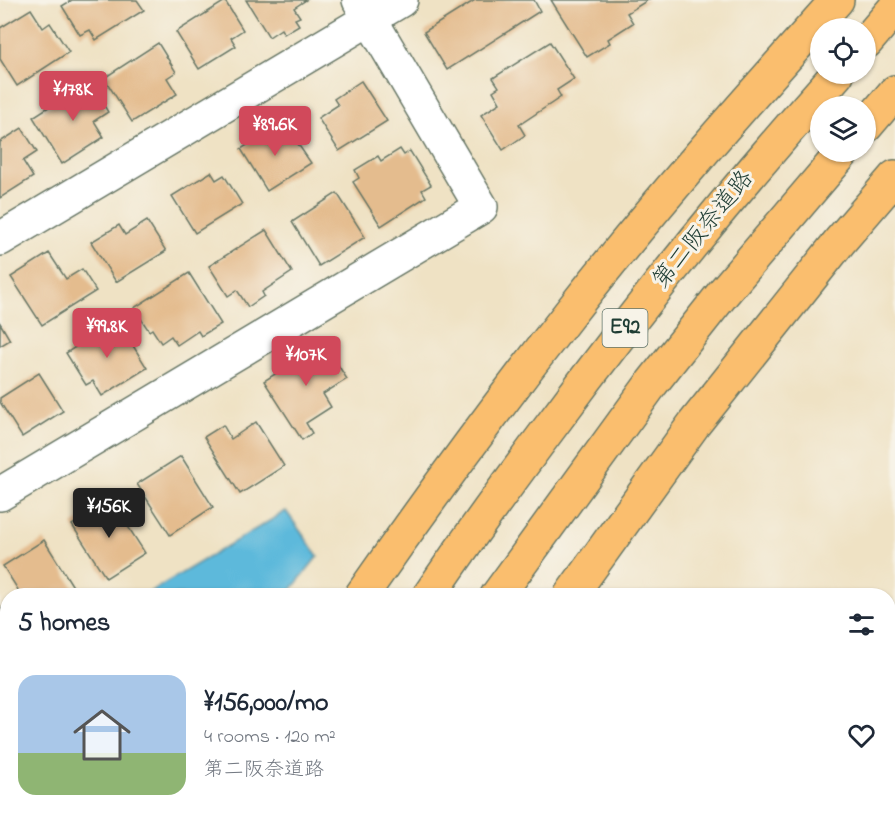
<!DOCTYPE html>
<meta charset="utf-8">
<style>
:root{--surface:#fff;--page:#f6f6f7;--text:#1f2937;--muted:#747a83;--line:#e0e1e3;--accent:#d1495b}
body{margin:0;font-family:"Indie Flower","Klee One",sans-serif;background:var(--page);color:var(--text);height:100vh;display:flex;flex-direction:column;font-size:22px;white-space:nowrap}
*{box-sizing:border-box;margin:0}
p{font-size:20px;color:var(--muted)}
.icon{flex:none;width:33px;height:33px;fill:none;stroke:currentColor;stroke-width:2;stroke-linecap:round;stroke-linejoin:round}
.map{position:relative;flex:1;overflow:hidden}
.panel{position:absolute;left:0px;top:588px;width:896px;height:234px;display:flex;flex-direction:column;background:var(--surface);border-radius:24px 24px 0 0;box-shadow:0 2px 4px #0004}
.panel>*{flex:none}
.buttons{position:absolute;left:810px;top:18px;display:grid;gap:12px}
.buttons a{display:grid;place-items:center;width:66px;height:66px;border-radius:50%;background:var(--surface);box-shadow:0 2px 4px #0004;font-size:30px}
.price{position:absolute;translate:-50% -51px;padding:0 14px;border-radius:6px;background:var(--accent);color:#fff;font-size:20px;line-height:39px;filter:drop-shadow(0 2px 3px #0008)}
.price::after{content:'';position:absolute;left:50%;top:36px;width:18px;height:14px;margin-left:-9px;background:inherit;clip-path:polygon(0 0,100% 0,50% 100%)}
.price.current{background:#222;color:#fff}
ul{padding:0;list-style:none}
li{display:flex;align-items:center;gap:18px;height:150px;padding:0 18px}
li+li{border-top:2px solid var(--line)}
li span{display:grid;place-items:center;flex:none;width:168px;height:120px;border-radius:18px;color:#555}
li>.icon{margin-inline-start:auto}
span .icon{width:72px;height:72px;fill:#fffc;stroke-width:1}
li b{font-size:26px}
h2{display:flex;justify-content:space-between;align-items:center;height:72px;padding:0 18px;font-size:26px}
.map>svg:first-child{display:block}
.water{fill:#5db9db;stroke:#3e7b88;stroke-width:1.5}
.building{fill:#e4bc8e}
.lines{fill:none;stroke-linecap:round;stroke-linejoin:round}
.minor-casing{stroke:#687766;stroke-width:36}
.highway-casing{stroke:#687766;stroke-width:36}
.minor{stroke:#fff;stroke-width:33}
.highway{stroke:#fabe6e;stroke-width:33}
.labels{text-anchor:middle;dominant-baseline:central;stroke-width:6;stroke-linejoin:round;paint-order:stroke}
.shield{fill:#f7f3e8;stroke:#60746a;stroke-width:1.5}
.shield-label{font-size:22px;font-weight:bold;fill:#1f3d34}
.street-label{font-size:24px;fill:#1f3d34;stroke:#f7f3e8}
</style>
<div class="map">
<svg width="895" height="822" viewBox="0 0 895 822">
<rect width="100%" height="100%" fill="#f7f3e8"/>
<filter id="ink" filterUnits="userSpaceOnUse"><feTurbulence type="fractalNoise" baseFrequency=".0167" numOctaves="2"/><feDisplacementMap in="SourceGraphic" scale="12" xChannelSelector="R" yChannelSelector="G"/><feConvolveMatrix kernelMatrix="1 2 1 2 8 2 1 2 1" color-interpolation-filters="sRGB"/></filter>
<filter id="wash" filterUnits="userSpaceOnUse"><feTurbulence type="fractalNoise" baseFrequency=".008" numOctaves="4" result="noise"/><feDisplacementMap in="SourceGraphic" scale="24" xChannelSelector="R" yChannelSelector="G"/><feGaussianBlur stdDeviation="1.35" result="paint"/><feColorMatrix in="noise" values="0 0 0 0 0 0 0 0 0 0 0 0 0 0 0 0 0 1.4 0 .05"/><feComposite in="paint" operator="in"/></filter>
<g filter="url(#wash)">
<rect width="100%" height="100%" fill="#efe2c4"/>
<!-- water -->
<g class="water">
<path d="M286,511L318,556L287,595H145Z"/>
<path d="M7,678V791L0,782V682Z"/>
<path d="M26,815H152L148,822H32Z"/>
</g>
<g id="blocks">
<!-- building -->
<g class="building">
<path d="M72,0H137L144,10L96,40L90,30L80,35L62,6Z"/>
<path d="M246,0H306L294,8L300,17L295,19L299,25L284,34L281,29L269,37Z"/>
<path d="M475,0H534L540,11L447,70L424,32Z"/>
<path d="M551,0H648L627,13L633,23L608,39L610,43L587,57Z"/>
<path d="M225,1L243,30L231,38L236,46L199,69L176,32Z"/>
<path d="M31,9L43,28L50,23L69,52L17,86L0,59V28Z"/>
<path d="M550,42L574,79L557,90L561,97L519,125L525,135L503,150L481,115L500,103L493,91L499,87L493,78Z"/>
<path d="M158,43L176,72L167,78L177,94L132,122L104,78Z"/>
<path d="M89,81L108,112L94,121L104,137L62,164L33,117Z"/>
<path d="M361,81L387,121L339,151L318,118L338,105L334,99Z"/>
<path d="M277,126L282,135L289,131L311,163L267,191L241,149Z"/>
<path d="M22,128L37,152L23,161L33,177L0,198V142Z"/>
<path d="M400,149L404,155L410,151L431,185L422,190L426,197L381,226L353,182L359,178L355,170L378,156L381,161Z"/>
<path d="M211,172L216,180L224,175L242,204L195,233L172,196Z"/>
<path d="M337,193L365,237L319,266L292,222Z"/>
<path d="M147,221L166,251L116,282L91,242L119,225L125,235Z"/>
<path d="M266,230L292,272L262,292L264,296L248,307L237,290L228,296L209,266Z"/>
<path d="M49,253L66,279L82,269L96,291L42,325L11,277Z"/>
<path d="M189,273L221,324L201,336L198,331L177,345L171,336L161,343L152,329L149,331L134,308Z"/>
<path d="M117,320L147,368L102,396L93,381L86,385L66,353Z"/>
<path d="M0,323L10,340L0,346Z"/>
<path d="M324,343L347,379L323,394L331,407L306,423L312,433L302,440L264,381Z"/>
<path d="M39,373L63,411L22,437L0,402V398Z"/>
<path d="M256,422L284,466L240,494L204,437L223,425L231,439Z"/>
<path d="M181,456L213,507L170,535L137,484Z"/>
<path d="M111,500L145,553L106,578L72,525Z"/>
<path d="M44,540L77,593L74,596H22L3,566Z"/>
<path d="M0,606L8,618V636L0,640Z"/>
</g>
</g>
</g>
<g filter="url(#ink)">
<use href="#blocks" fill-opacity="0" stroke="#687766" stroke-width="1.5"/>
<g class="lines">
<defs>
<g id="minor">
<path d="M0,239L401,0"/>
<path d="M0,494L481,207L359,0"/>
</g>
<g id="highway">
<path d="M866,42L895,8"/>
<path d="M866,126L895,92"/>
<path d="M361,596C428,500 497,406 569,314C653,206 745,103 837,0"/>
<path d="M429,596C468,538 509,482 551,426C641,304 736,187 837,74"/>
<path d="M497,596L652,383L724,292L843,152"/>
<path d="M570,596L694,424L840,241L895,177"/>
<path d="M213,822L217,814"/>
<path d="M281,822L286,814"/>
<path d="M349,822L353,814"/>
<path d="M418,822L423,814"/>
</g>
</defs>
<!-- minor casing -->
<use href="#minor" class="minor-casing"/>
<!-- highway casing -->
<use href="#highway" class="highway-casing"/>
<!-- minor -->
<use href="#minor" class="minor"/>
<!-- highway -->
<use href="#highway" class="highway"/>
</g>
</g>
<g class="labels">
<!-- shield labels -->
<rect class="shield" x="602.5" y="309" width="45" height="38" rx="4.5"/>
<g class="shield-label">
<text x="625" y="328">E92</text>
</g>
<!-- street labels -->
<g class="street-label">
<text transform="translate(704 230) rotate(-51)">第二阪奈道路</text>
</g>
</g>
</svg>
<div class="buttons">
<a><svg class="icon" aria-label="locate" viewBox="0 0 24 24"><circle cx="12" cy="12" r="6"/><path d="M12 2v4M12 18v4M2 12h4M18 12h4"/></svg></a>
<a><svg class="icon" aria-label="layers" viewBox="0 0 24 24"><path d="M12 4l9 5-9 5-9-5zM3 14l9 5 9-5"/></svg></a>
</div>
<b class="price" style="left:73px;top:122px">¥178K</b>
<b class="price" style="left:275px;top:157px">¥89.6K</b>
<b class="price" style="left:107px;top:359px">¥99.8K</b>
<b class="price" style="left:306px;top:387px">¥107K</b>
<b class="price current" style="left:109px;top:539px">¥156K</b>
<section class="panel">
<h2>5 homes<svg class="icon" aria-label="filters" viewBox="0 0 24 24"><path d="M4 7h16M4 17h16"/><circle cx="9" cy="7" r="2"/><circle cx="15" cy="17" r="2"/></svg></h2>
<ul>
<li><span style="background:linear-gradient(#a9c7e8 65%,#8fb573 0)"><svg class="icon" aria-label="home" viewBox="0 0 24 24"><path d="M3 11l9-7 9 7M6 9v11h12V9"/></svg></span><div><b>¥156,000/mo</b><p>4 rooms · 120 m²</p><p>第二阪奈道路</p></div><svg class="icon" aria-label="heart" viewBox="0 0 24 24"><path d="M12 20l-8-8c-3-5 5-10 8-4 3-6 11-1 8 4z"/></svg></li>
</ul>
</section>
</div>
